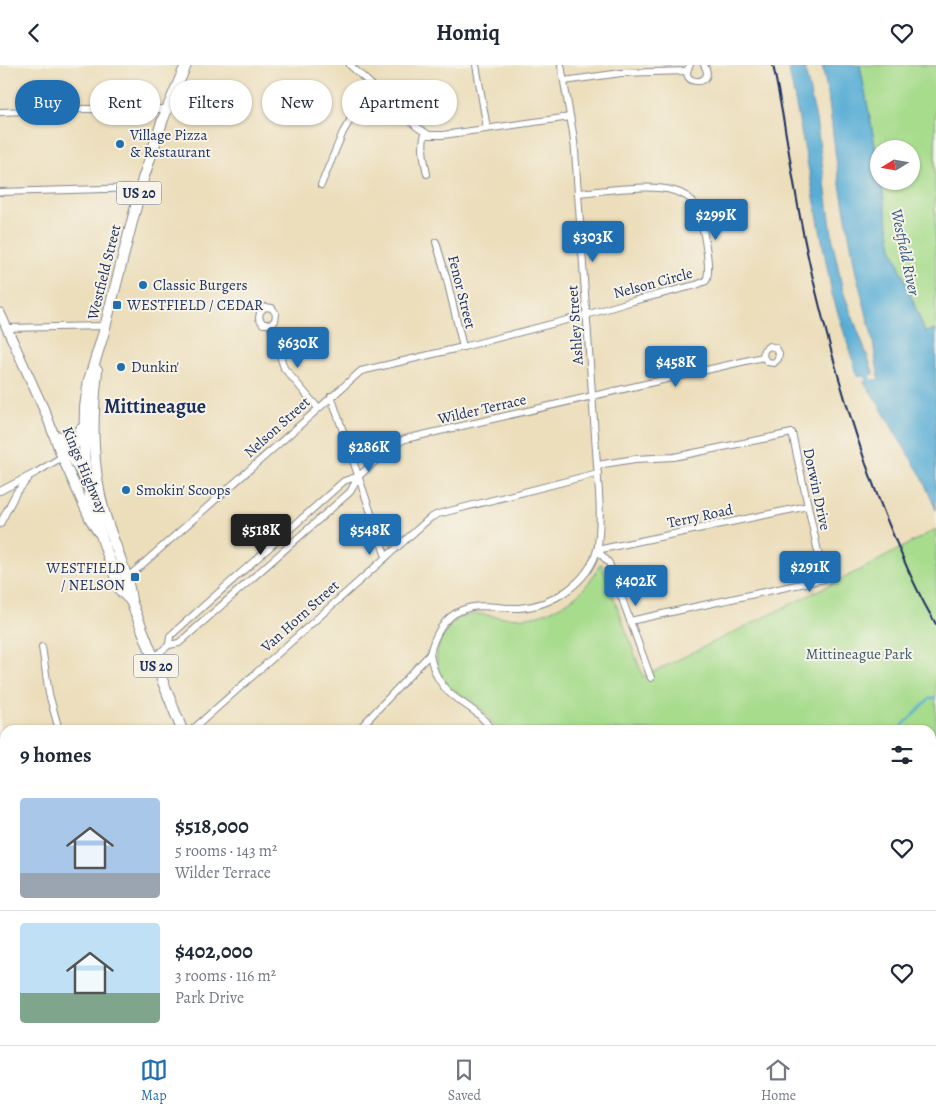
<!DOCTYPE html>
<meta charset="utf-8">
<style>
:root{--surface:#fff;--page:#f2f2f3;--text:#1f2937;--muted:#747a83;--line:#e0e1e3;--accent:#1f6fb2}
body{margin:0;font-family:Alegreya,serif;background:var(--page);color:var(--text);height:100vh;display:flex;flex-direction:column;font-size:19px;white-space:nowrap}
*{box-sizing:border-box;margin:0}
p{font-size:16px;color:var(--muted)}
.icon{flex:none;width:28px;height:28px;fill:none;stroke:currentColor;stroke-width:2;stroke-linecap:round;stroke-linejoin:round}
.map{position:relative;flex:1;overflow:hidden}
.sheet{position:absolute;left:0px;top:660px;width:936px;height:320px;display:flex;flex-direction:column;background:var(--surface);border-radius:15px 15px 0 0;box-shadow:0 1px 4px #0004}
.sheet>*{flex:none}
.top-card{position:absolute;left:15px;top:15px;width:500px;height:45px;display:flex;gap:10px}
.needle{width:32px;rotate:259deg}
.fabs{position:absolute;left:870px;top:75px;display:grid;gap:10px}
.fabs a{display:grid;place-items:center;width:50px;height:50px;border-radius:50%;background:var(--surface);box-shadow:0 1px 4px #0004;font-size:25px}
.price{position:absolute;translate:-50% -42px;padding:0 11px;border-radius:5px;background:var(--accent);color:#fff;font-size:16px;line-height:32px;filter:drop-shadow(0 1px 2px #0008)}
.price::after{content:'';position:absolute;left:50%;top:30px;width:15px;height:11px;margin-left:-8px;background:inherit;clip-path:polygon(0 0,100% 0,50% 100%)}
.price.selected{background:#222;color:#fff}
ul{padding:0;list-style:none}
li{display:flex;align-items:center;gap:15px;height:125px;padding:0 20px}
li+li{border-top:1px solid var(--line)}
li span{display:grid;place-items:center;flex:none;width:140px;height:100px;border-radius:5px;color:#555}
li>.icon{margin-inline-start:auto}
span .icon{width:60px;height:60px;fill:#fffc;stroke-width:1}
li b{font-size:21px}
h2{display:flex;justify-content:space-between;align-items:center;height:60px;padding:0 20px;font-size:21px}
.tag{padding:0 18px;border-radius:22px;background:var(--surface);box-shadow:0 1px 4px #0004;font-size:18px;line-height:45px}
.tag.selected{background:var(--accent);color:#fff}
header{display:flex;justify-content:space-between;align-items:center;height:65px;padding:0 20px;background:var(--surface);font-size:22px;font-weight:700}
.tab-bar{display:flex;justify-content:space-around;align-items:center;height:70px;border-top:1px solid var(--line);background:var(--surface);font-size:14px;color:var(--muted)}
.tab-bar a{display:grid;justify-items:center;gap:2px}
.tab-bar .selected{color:var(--accent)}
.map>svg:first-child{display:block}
.green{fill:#a7dc8d;stroke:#618676}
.water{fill:#59add5;stroke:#3a6e9a}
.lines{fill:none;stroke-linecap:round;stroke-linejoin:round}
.stream{stroke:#59add5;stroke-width:2}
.canal{stroke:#59add5;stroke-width:7}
.minor-casing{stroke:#84868c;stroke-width:8}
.secondary-casing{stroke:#84868c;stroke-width:11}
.primary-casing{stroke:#84868c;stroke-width:12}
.minor{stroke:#fff;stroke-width:6}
.secondary{stroke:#fff;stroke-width:9}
.primary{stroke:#fff;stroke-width:10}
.rail{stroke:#1b2f5e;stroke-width:2}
.poi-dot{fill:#1f6fb2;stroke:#f7f3e8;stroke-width:2}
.labels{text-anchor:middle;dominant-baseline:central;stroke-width:4;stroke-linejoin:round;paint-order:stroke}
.shield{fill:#f7f3e8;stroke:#5d6a87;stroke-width:1}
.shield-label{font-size:14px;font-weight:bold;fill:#1b2f5e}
.poi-label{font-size:15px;fill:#1b2f5e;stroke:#f7f3e8;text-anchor:start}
.street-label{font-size:15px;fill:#1b2f5e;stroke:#f7f3e8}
.park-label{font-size:15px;fill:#3e5a6a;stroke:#f7f3e8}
.water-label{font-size:16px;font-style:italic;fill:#2e5582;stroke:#f7f3e8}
.district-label{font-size:20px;font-weight:bold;fill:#1b2f5e;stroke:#f7f3e8}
</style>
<header><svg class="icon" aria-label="back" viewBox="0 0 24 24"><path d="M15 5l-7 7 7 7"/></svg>Homiq<svg class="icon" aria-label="heart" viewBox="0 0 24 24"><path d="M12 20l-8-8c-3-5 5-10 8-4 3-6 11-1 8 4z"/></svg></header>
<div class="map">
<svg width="936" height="980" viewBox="0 0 936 980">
<rect width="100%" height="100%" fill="#f7f3e8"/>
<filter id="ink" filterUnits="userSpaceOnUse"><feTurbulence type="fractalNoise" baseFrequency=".02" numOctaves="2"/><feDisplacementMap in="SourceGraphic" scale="10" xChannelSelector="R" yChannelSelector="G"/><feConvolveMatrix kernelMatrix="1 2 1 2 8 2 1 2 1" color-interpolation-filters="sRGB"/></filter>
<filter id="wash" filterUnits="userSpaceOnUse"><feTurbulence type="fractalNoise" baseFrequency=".0096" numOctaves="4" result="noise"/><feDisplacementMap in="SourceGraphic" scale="20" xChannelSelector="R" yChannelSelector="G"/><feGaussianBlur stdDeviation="1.12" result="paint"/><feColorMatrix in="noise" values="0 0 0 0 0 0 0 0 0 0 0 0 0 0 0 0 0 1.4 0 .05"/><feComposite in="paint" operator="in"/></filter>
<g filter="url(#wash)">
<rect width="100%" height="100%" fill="#ecdebb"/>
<!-- green -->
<g class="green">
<path d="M860,0H936L935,103L936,265L925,267L892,182L881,116H911V84H879V101Z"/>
<path d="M936,464V980H697L694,975H931V665H496C491,654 482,643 472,636C462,629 448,625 442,613C436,602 435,588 440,576C446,560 461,549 478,549C485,549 493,552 500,552C513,553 526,553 538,550C553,546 574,535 584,523C591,516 596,506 601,498L643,612L866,502Z"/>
<path d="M395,975H609L612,980H398Z"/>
</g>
<!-- water -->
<g class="water">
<path d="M788,0H804L816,54L834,183L843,226L874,309L858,312L832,229L810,111Z"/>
<path d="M822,0H860L879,101V116H881L892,182L925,267L936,265V445L921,410L897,371L878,338L864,317L879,314L878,308L872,271L856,208L838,109L828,30Z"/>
</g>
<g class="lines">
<!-- stream -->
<g class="stream">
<path d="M898,665L930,633H936"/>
<path d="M763,980H764"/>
<path d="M827,980L828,975"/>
</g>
<!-- canal -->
<path class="canal" d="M864,302L869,316"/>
</g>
</g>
<g filter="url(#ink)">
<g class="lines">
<defs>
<g id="minor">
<path d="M350,0L417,62L429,70H443L570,52"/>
<path d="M476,0L487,63"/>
<path d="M690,0C676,21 718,22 704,0"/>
<path d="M564,16L621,8L687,6"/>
<path d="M0,47L84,44H167"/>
<path d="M425,68C421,82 424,94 427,109"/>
<path d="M321,120L343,67L352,52L376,24"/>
<path d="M0,127L140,123"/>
<path d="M436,177L446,211L463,282"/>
<path d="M270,259L275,256L276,249L272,243L265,242L260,247L259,253L263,259H270L284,303L318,343"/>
<path d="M7,263L106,261"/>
<path d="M331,331L386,492"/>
<path d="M597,400L635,394L674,392L792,368L824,514L630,556"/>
<path d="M0,426L37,407L62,392"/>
<path d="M0,459L16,428L28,414"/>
<path d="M597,485L808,441"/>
<path d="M597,485L609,498L651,613"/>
<path d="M127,513L361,306L463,282L586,250L633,236L696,220L706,216C711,205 706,182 704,170C702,161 701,149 696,141C691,133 683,128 674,126C650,118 604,126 578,128"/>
<path d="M169,580L170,571L344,416L359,411"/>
<path d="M42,582L49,629L59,665"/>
<path d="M430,589C433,608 441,623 457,634C471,644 483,650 491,665"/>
<path d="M153,593L169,580L179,578L350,427L359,411L392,381L405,374L763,292L764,285L769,281L776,283L779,288L778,294L774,298L768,297L763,292"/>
<path d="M192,665L430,453L438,449L598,408"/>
<path d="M358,665L430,589C434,571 444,552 462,545C480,537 501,544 519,543C552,541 588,518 597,485C599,480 598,475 599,470C600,456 600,442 599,428L575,86L573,68L561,0"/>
<path d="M0,730L5,729"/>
<path d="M0,879L5,877"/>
<path d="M0,901L3,980"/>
<path d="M175,975V980"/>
<path d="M805,975L809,980"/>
</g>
<g id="secondary">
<path d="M0,248L46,349L62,392L90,454L98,467"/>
<path d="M59,371L87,418"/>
</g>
<g id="primary">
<path d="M97,305C92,353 91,401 104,447C112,476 128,506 131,536L182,665"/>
<path d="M62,392L75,379L81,364"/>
<path d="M131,536L120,525L103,476L91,437L86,409L84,391L85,342L89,315L103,270L143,114L163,54L186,0"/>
<path d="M336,975L339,980"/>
</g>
</defs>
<!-- minor casing -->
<use href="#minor" class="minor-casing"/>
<!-- secondary casing -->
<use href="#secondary" class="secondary-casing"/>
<!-- primary casing -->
<use href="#primary" class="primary-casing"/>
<!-- minor -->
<use href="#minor" class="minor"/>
<!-- secondary -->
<use href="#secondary" class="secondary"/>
<!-- primary -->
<use href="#primary" class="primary"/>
<!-- rail -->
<path class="rail" d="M773,0C786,60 793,122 806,182C813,217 822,251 831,285C848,347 867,408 892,467C905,498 918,530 936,559"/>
</g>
</g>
<!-- markers -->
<g class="poi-dot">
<circle cx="120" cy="79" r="5"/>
<circle cx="143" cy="220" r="5"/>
<rect x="112" y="235" width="10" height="10" rx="2.5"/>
<circle cx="121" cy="302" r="5"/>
<circle cx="126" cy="425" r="5"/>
<rect x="130" y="507" width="10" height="10" rx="2.5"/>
</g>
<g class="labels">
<!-- shield labels -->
<g class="shield">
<rect x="116.5" y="116.5" width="45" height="23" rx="4"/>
<rect x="133.5" y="589.5" width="45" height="23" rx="4"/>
</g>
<g class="shield-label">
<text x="139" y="128">US 20</text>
<text x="156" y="601">US 20</text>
</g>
<!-- poi labels -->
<g class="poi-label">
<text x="130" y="70">Village Pizza<tspan x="130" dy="17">&amp; Restaurant</tspan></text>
<text x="153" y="220">Classic Burgers</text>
<text x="127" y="240">WESTFIELD / CEDAR</text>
<text x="131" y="302">Dunkin'</text>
<text x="136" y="425">Smokin' Scoops</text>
<text x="125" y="503" text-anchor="end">WESTFIELD<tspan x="125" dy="17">/ NELSON</tspan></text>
</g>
<!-- street labels -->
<g class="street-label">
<text transform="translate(104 207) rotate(-76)">Westfield Street</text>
<text transform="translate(653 218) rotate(-15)">Nelson Circle</text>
<text transform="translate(462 227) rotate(76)">Fenor Street</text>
<text transform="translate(575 260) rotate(-94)">Ashley Street</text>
<text transform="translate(482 344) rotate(-13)">Wilder Terrace</text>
<text transform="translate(277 362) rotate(-42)">Nelson Street</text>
<text transform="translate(85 405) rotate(67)">Kings Highway</text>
<text transform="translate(817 424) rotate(78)">Dorwin Drive</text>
<text transform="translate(700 451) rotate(-12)">Terry Road</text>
<text transform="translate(300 551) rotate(-42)">Van Horn Street</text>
</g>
<!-- park labels -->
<g class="park-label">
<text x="859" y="589">Mittineague Park</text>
</g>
<!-- water labels -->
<g class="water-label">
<text transform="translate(905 187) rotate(78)">Westfield River</text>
</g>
<!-- district labels -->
<g class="district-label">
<text x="155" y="341">Mittineague</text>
</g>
</g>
</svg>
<div class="fabs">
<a><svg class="needle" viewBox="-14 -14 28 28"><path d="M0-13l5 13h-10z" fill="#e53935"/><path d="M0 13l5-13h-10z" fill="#747a83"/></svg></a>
</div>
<b class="price" style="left:716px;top:176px">$299K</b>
<b class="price" style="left:593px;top:198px">$303K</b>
<b class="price" style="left:298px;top:304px">$630K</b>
<b class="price" style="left:676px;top:323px">$458K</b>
<b class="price" style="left:369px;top:408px">$286K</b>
<b class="price selected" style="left:261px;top:491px">$518K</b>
<b class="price" style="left:370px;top:491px">$548K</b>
<b class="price" style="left:810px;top:528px">$291K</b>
<b class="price" style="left:636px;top:542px">$402K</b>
<div class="top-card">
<a class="tag selected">Buy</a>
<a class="tag">Rent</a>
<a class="tag">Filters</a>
<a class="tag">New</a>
<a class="tag">Apartment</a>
</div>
<section class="sheet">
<h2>9 homes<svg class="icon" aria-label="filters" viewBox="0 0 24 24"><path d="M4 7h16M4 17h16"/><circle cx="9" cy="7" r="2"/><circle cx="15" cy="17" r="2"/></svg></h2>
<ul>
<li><span style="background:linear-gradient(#a9c7e8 75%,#9aa5b1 0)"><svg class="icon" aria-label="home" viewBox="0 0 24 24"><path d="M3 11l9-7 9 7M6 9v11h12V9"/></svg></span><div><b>$518,000</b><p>5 rooms · 143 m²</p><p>Wilder Terrace</p></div><svg class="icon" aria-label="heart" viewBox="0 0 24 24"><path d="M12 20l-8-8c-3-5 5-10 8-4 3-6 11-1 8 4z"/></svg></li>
<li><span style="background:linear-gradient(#bfe0f5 70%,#7fa58c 0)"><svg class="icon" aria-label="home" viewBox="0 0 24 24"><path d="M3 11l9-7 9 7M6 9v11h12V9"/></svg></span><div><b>$402,000</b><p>3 rooms · 116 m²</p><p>Park Drive</p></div><svg class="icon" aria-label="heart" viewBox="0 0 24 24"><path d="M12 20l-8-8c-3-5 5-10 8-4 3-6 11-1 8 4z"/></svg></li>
</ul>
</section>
</div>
<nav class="tab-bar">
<a class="selected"><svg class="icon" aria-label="map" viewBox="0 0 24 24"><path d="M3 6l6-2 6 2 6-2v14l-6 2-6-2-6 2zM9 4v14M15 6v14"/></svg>Map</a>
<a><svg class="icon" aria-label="saved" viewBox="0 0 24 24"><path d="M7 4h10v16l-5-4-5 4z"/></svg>Saved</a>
<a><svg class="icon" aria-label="home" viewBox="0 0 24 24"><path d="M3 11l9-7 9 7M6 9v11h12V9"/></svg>Home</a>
</nav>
